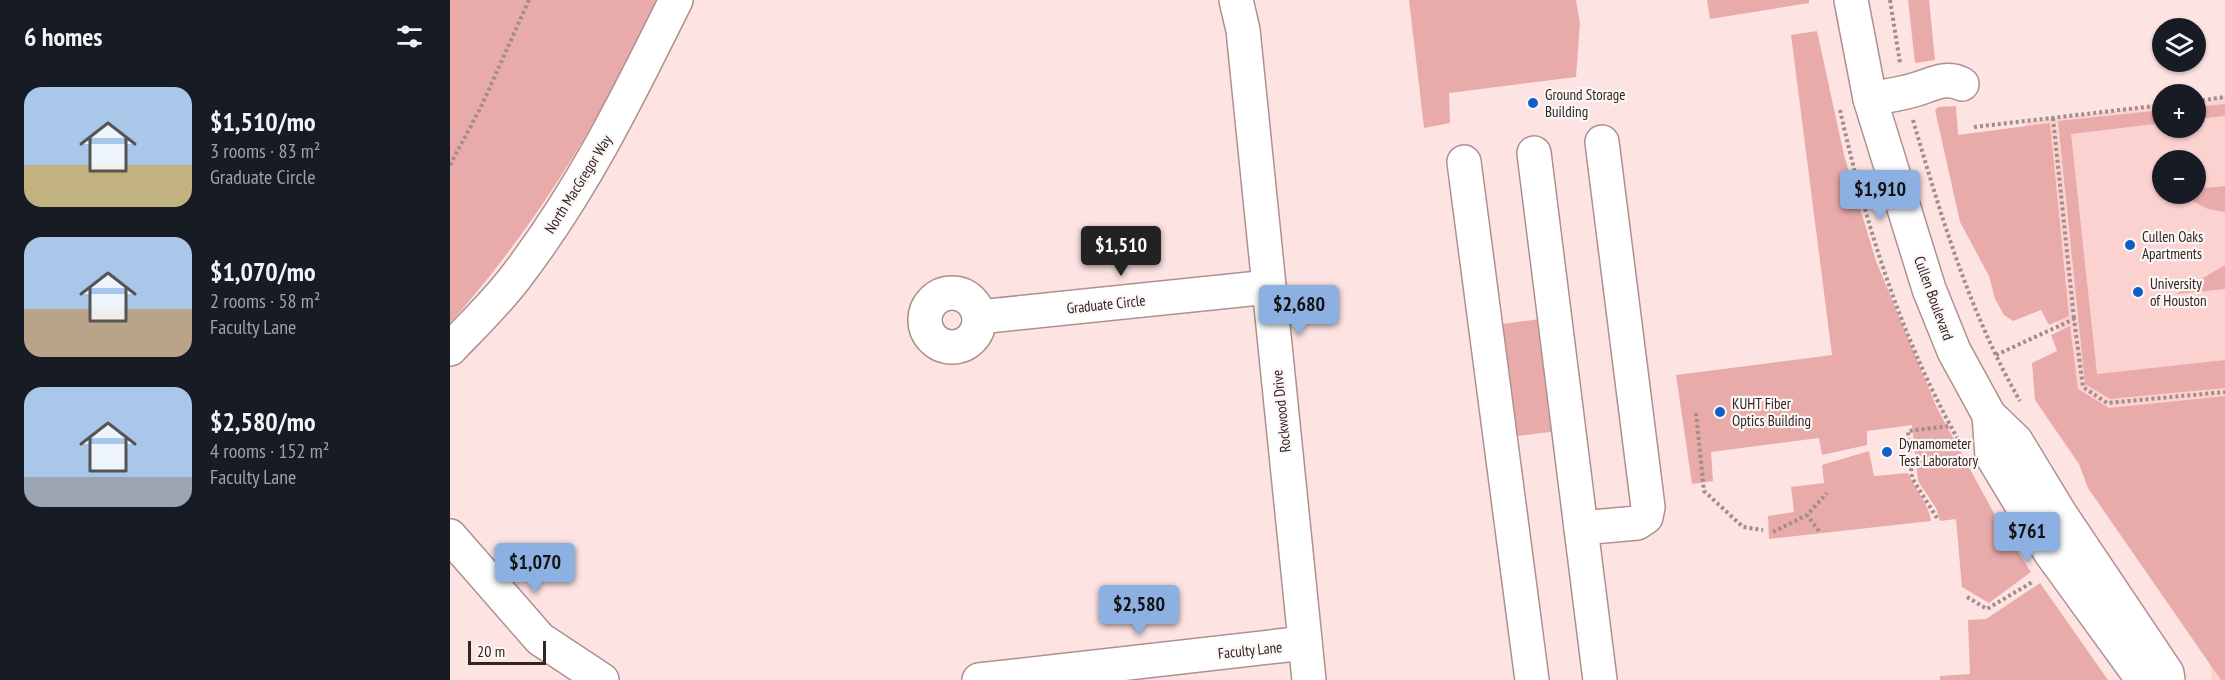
<!DOCTYPE html>
<meta charset="utf-8">
<style>
:root{--surface:#171b24;--page:#242831;--text:#f1f3f6;--muted:#9ea1a6;--accent:#8bb0e1}
body{margin:0;font-family:"PT Sans Narrow",sans-serif;background:var(--page);color:var(--text);height:100vh;display:flex;flex-direction:column;font-size:22px;white-space:nowrap}
*{box-sizing:border-box;margin:0}
p{font-size:20px;color:var(--muted)}
.icon{flex:none;width:33px;height:33px;fill:none;stroke:currentColor;stroke-width:2;stroke-linecap:round;stroke-linejoin:round}
.map{position:relative;flex:1;overflow:hidden}
.panel{display:flex;flex-direction:column;background:var(--surface);width:450px}
.panel>*{flex:none}
.controls{position:absolute;left:1702px;top:18px;display:grid;gap:12px}
.controls a{display:grid;place-items:center;width:54px;height:54px;border-radius:50%;background:var(--surface);box-shadow:0 2px 4px #0004;font-size:30px}
.scale{position:absolute;left:18px;bottom:15px;width:78px;box-sizing:border-box;padding-left:6px;border:3px solid #312524;border-top:0;font-size:16px;line-height:21px;white-space:nowrap;color:#312524;-webkit-text-stroke:4px #fcf6f5;paint-order:stroke}
.price{position:absolute;translate:-50% -51px;padding:0 14px;border-radius:6px;background:var(--accent);color:#111;font-size:20px;line-height:39px;filter:drop-shadow(0 2px 3px #0008)}
.price::after{content:'';position:absolute;left:50%;top:36px;width:18px;height:14px;margin-left:-9px;background:inherit;clip-path:polygon(0 0,100% 0,50% 100%)}
.price.selected{background:#222;color:#fff}
ul{padding:0;list-style:none}
li{display:flex;align-items:center;gap:18px;height:150px;padding:0 24px}
li span{display:grid;place-items:center;flex:none;width:168px;height:120px;border-radius:18px;color:#555}
li>.icon{margin-inline-start:auto}
span .icon{width:72px;height:72px;fill:#fffc;stroke-width:1}
li b{font-size:26px}
h2{display:flex;justify-content:space-between;align-items:center;height:72px;padding:0 24px;font-size:26px}
main{display:flex;flex:1;min-height:0}
.map>svg:first-child{display:block}
.built{fill:#fcd2d1;fill-rule:evenodd}
.green{fill:#e9abaa}
.lines{fill:none;stroke-linecap:round;stroke-linejoin:round}
.minor-casing{stroke:#ae9090;stroke-width:36}
.path{stroke:#a18d8c;stroke-width:4;stroke-dasharray:3 3;stroke-linecap:butt}
.minor{stroke:#fff;stroke-width:33}
.poi-dot{fill:#0e5fc8;stroke:#fcf6f5;stroke-width:2}
.labels{text-anchor:middle;dominant-baseline:central;stroke-width:4.5;stroke-linejoin:round;paint-order:stroke}
.poi-label{font-size:15px;fill:#312524;stroke:#fcf6f5;text-anchor:start}
.street-label{font-size:15px;fill:#312524;stroke:#fcf6f5}
</style>
<main>
<section class="panel">
<h2>6 homes<svg class="icon" aria-label="filters" viewBox="0 0 24 24"><path d="M4 7h16M4 17h16"/><circle cx="9" cy="7" r="2"/><circle cx="15" cy="17" r="2"/></svg></h2>
<ul>
<li><span style="background:linear-gradient(#a9c7e8 65%,#c2b280 0)"><svg class="icon" aria-label="home" viewBox="0 0 24 24"><path d="M3 11l9-7 9 7M6 9v11h12V9"/></svg></span><div><b>$1,510/mo</b><p>3 rooms · 83 m²</p><p>Graduate Circle</p></div></li>
<li><span style="background:linear-gradient(#a9c7e8 60%,#b9a48a 0)"><svg class="icon" aria-label="home" viewBox="0 0 24 24"><path d="M3 11l9-7 9 7M6 9v11h12V9"/></svg></span><div><b>$1,070/mo</b><p>2 rooms · 58 m²</p><p>Faculty Lane</p></div></li>
<li><span style="background:linear-gradient(#a9c7e8 75%,#9aa5b1 0)"><svg class="icon" aria-label="home" viewBox="0 0 24 24"><path d="M3 11l9-7 9 7M6 9v11h12V9"/></svg></span><div><b>$2,580/mo</b><p>4 rooms · 152 m²</p><p>Faculty Lane</p></div></li>
</ul>
</section>
<div class="map">
<svg width="1775" height="680" viewBox="0 0 1775 680">
<rect width="100%" height="100%" fill="#fde3e2"/>
<!-- built -->
<path class="built" d="M1775,97V680H1762L1727,409L1656,417L1618,391L1575,122L1713,105V128H1746V101ZM1713,160H1746V194H1713Z"/>
<!-- green -->
<g class="green">
<path d="M0,0H207C152,117 86,227 0,323Z"/>
<path d="M959,0H1126L1130,23L1126,77L999,93L1000,123L974,128Z"/>
<path d="M1257,0H1359V3L1260,19Z"/>
<path d="M1458,0H1479L1485,60L1465,63Z"/>
<path d="M1367,31L1394,155L1426,261L1487,408L1553,530L1581,572L1539,603L1512,587L1506,519L1490,521L1486,508L1468,481L1462,425L1417,431V445L1372,455L1369,438L1261,452L1263,481L1242,484L1226,375L1382,355L1341,35Z"/>
<path d="M1775,104V116L1746,119V107Z"/>
<path d="M1506,106L1508,135L1600,123L1619,316L1599,325L1591,310L1563,321L1554,315L1545,299L1539,276L1510,222L1485,110L1488,107Z"/>
<path d="M1713,110V123L1621,134L1647,374L1775,360V388L1660,399L1635,384L1608,121Z"/>
<path d="M1775,186V212L1758,209L1728,194H1746V189Z"/>
<path d="M1775,265V289L1726,294Z"/>
<path d="M1097,318L1108,431L1067,436L1053,324Z"/>
<path d="M1620,326L1628,389L1659,408L1775,396V680H1771L1766,673L1638,488L1629,464L1585,400L1582,363L1607,351L1601,335Z"/>
<path d="M1419,451L1424,476L1458,473C1465,489 1479,504 1481,521L1319,539L1318,516L1344,512L1341,487L1374,483L1372,465Z"/>
<path d="M1590,583L1658,680H1490V676L1520,674L1518,620L1536,619Z"/>
</g>
<g class="lines">
<defs>
<g id="minor">
<path d="M786,0L793,30L859,680"/>
<path d="M1401,0L1420,99L1479,289L1504,351L1539,415L1566,441L1611,515L1717,673L1718,680"/>
<path d="M1420,99C1435,96 1452,94 1467,89C1483,84 1496,76 1512,84"/>
<path d="M1084,153L1150,680"/>
<path d="M1014,162L1082,680"/>
<circle cx="502" cy="320" r="27"/>
<path d="M529,317L819,287"/>
<path d="M0,349C22,326 46,303 65,278C132,191 178,97 226,0"/>
<path d="M1539,415L1542,456L1600,552L1693,680"/>
<path d="M1131,528L1187,523L1196,517L1198,507L1152,142"/>
<path d="M0,536L90,639L152,680"/>
<path d="M529,680L855,643"/>
</g>
</defs>
<!-- minor casing -->
<use href="#minor" class="minor-casing"/>
<!-- path -->
<g class="path">
<path d="M1440,0L1450,63"/>
<path d="M1746,101L1775,97"/>
<path d="M1390,110C1416,226 1451,339 1510,443"/>
<path d="M1603,118L1624,319"/>
<path d="M1463,120C1491,216 1520,314 1570,401"/>
<path d="M1524,127L1713,105"/>
<path d="M0,165L31,107L79,0"/>
<path d="M1546,355L1624,319L1633,387L1657,403L1775,392"/>
<path d="M1246,413L1254,491L1293,527L1313,530"/>
<path d="M1487,518L1462,478L1458,431L1500,426"/>
<path d="M1369,531L1357,515L1377,493"/>
<path d="M1323,532L1357,515"/>
<path d="M1517,597L1537,609L1584,581"/>
</g>
<!-- minor -->
<use href="#minor" class="minor"/>
</g>
<!-- markers -->
<g class="poi-dot">
<circle cx="1083" cy="103" r="6"/>
<circle cx="1680" cy="245" r="6"/>
<circle cx="1688" cy="292" r="6"/>
<circle cx="1270" cy="412" r="6"/>
<circle cx="1437" cy="452" r="6"/>
</g>
<g class="labels">
<!-- poi labels -->
<g class="poi-label">
<text x="1095" y="94">Ground Storage<tspan x="1095" dy="17">Building</tspan></text>
<text x="1692" y="236">Cullen Oaks<tspan x="1692" dy="17">Apartments</tspan></text>
<text x="1700" y="283">University<tspan x="1700" dy="17">of Houston</tspan></text>
<text x="1282" y="403">KUHT Fiber<tspan x="1282" dy="17">Optics Building</tspan></text>
<text x="1449" y="443">Dynamometer<tspan x="1449" dy="17">Test Laboratory</tspan></text>
</g>
<!-- street labels -->
<g class="street-label">
<text transform="translate(128 184) rotate(-58)">North MacGregor Way</text>
<text transform="translate(1484 298) rotate(70)">Cullen Boulevard</text>
<text transform="translate(656 304) rotate(-6)">Graduate Circle</text>
<text transform="translate(831 411) rotate(-96)">Rockwood Drive</text>
<text transform="translate(800 650) rotate(-6)">Faculty Lane</text>
</g>
</g>
</svg>
<div class="controls">
<a><svg class="icon" aria-label="layers" viewBox="0 0 24 24"><path d="M12 4l9 5-9 5-9-5zM3 14l9 5 9-5"/></svg></a>
<a>+</a>
<a>−</a>
</div>
<div class="scale">20 m</div>
<b class="price" style="left:1430px;top:221px">$1,910</b>
<b class="price selected" style="left:671px;top:277px">$1,510</b>
<b class="price" style="left:849px;top:336px">$2,680</b>
<b class="price" style="left:1577px;top:563px">$761</b>
<b class="price" style="left:85px;top:594px">$1,070</b>
<b class="price" style="left:689px;top:636px">$2,580</b>
</div>
</main>
